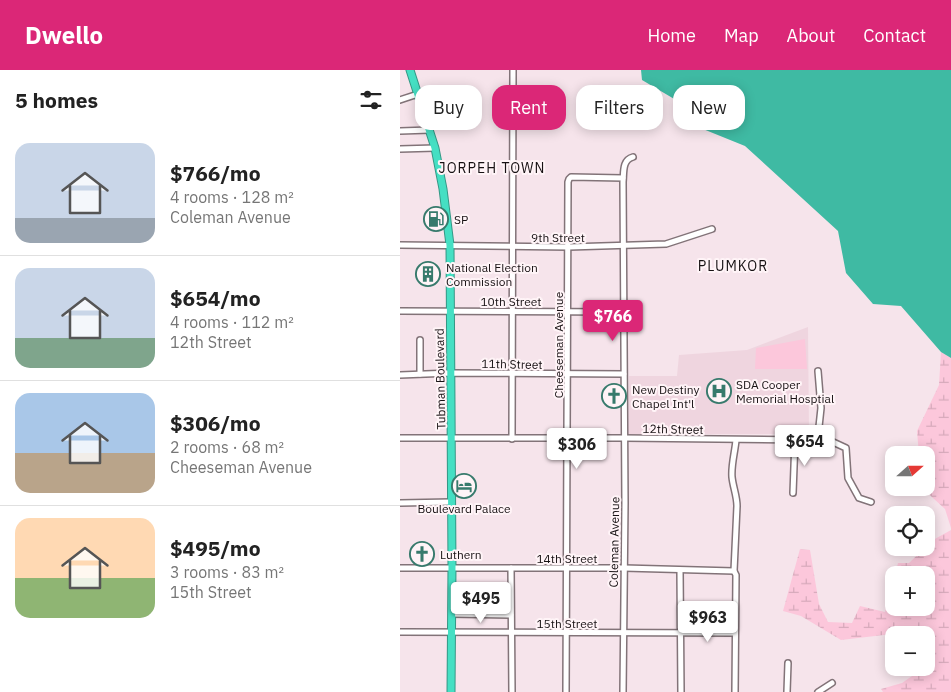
<!DOCTYPE html>
<meta charset="utf-8">
<style>
:root{--surface:#fff;--page:#f6f6f6;--text:#222;--muted:#767676;--line:#e0e0e0;--accent:#db2777}
body{margin:0;font-family:"IBM Plex Sans",sans-serif;background:var(--page);color:var(--text);height:100vh;display:flex;flex-direction:column;font-size:19px;white-space:nowrap}
*{box-sizing:border-box;margin:0}
p{font-size:16px;color:var(--muted)}
.icon{flex:none;width:28px;height:28px;fill:none;stroke:currentColor;stroke-width:2;stroke-linecap:round;stroke-linejoin:round}
.map{position:relative;flex:1;overflow:hidden}
.panel{display:flex;flex-direction:column;background:var(--surface);width:400px}
.panel>*{flex:none}
.guide{position:absolute;left:15px;top:15px;width:460px;height:45px;display:flex;gap:10px}
.needle{width:32px;rotate:69deg}
.controls{position:absolute;left:485px;top:376px;display:grid;gap:10px}
.controls a{display:grid;place-items:center;width:50px;height:50px;border-radius:10px;background:var(--surface);box-shadow:0 2px 12px #0003;font-size:25px}
.price{position:absolute;translate:-50% -42px;padding:0 11px;border-radius:5px;background:#fff;color:#222;font-size:16px;line-height:32px;filter:drop-shadow(0 1px 2px #0008)}
.price::after{content:'';position:absolute;left:50%;top:30px;width:15px;height:11px;margin-left:-8px;background:inherit;clip-path:polygon(0 0,100% 0,50% 100%)}
.price.current{background:var(--accent);color:#fff}
ul{padding:0;list-style:none}
li{display:flex;align-items:center;gap:15px;height:125px;padding:0 15px}
li+li{border-top:1px solid var(--line)}
li span{display:grid;place-items:center;flex:none;width:140px;height:100px;border-radius:15px;color:#555}
li>.icon{margin-inline-start:auto}
span .icon{width:60px;height:60px;fill:#fffc;stroke-width:1}
li b{font-size:21px}
h2{display:flex;justify-content:space-between;align-items:center;height:60px;padding:0 15px;font-size:21px}
.pill{padding:0 18px;border-radius:15px;background:var(--surface);box-shadow:0 2px 12px #0003;font-size:18px;line-height:45px}
.pill.current{background:var(--accent);color:#fff}
header{display:flex;align-items:center;gap:30px;box-sizing:border-box;height:70px;padding:0 25px;background:var(--accent);color:#fff}
header strong{font-size:24px}
nav{display:flex;gap:28px;margin-inline-start:auto;font-size:18px}
main{display:flex;flex:1;min-height:0}
.map>svg:first-child{display:block}
.built{fill:#efd5df}
.wetland{fill:url(#wetland-marsh)}
.pitch{fill:#fcc7db}
.water{fill:#3fbaa3}
.lines{fill:none;stroke-linecap:round;stroke-linejoin:round}
.minor-casing{stroke:#827378;stroke-width:8}
.highway-casing{stroke:#359785;stroke-width:9}
.minor{stroke:#fff;stroke-width:5}
.highway{stroke:#45dfc3;stroke-width:7}
.labels{text-anchor:middle;dominant-baseline:central;stroke-width:4;stroke-linejoin:round;paint-order:stroke}
.poi-label{font-size:12px;fill:#171113;stroke:#fff4f7;text-anchor:start}
.street-label{font-size:12px;fill:#171113;stroke:#fff4f7}
.neighbourhood-label{font-size:14px;letter-spacing:1px;fill:#171113;stroke:#fff4f7}
</style>
<header>
<strong>Dwello</strong>
<nav><a>Home</a><a>Map</a><a>About</a><a>Contact</a></nav>
</header>
<main>
<section class="panel">
<h2>5 homes<svg class="icon" aria-label="filters" viewBox="0 0 24 24"><path d="M4 7h16M4 17h16"/><circle cx="9" cy="7" r="2"/><circle cx="15" cy="17" r="2"/></svg></h2>
<ul>
<li><span style="background:linear-gradient(#c9d6e8 75%,#9aa5b1 0)"><svg class="icon" aria-label="home" viewBox="0 0 24 24"><path d="M3 11l9-7 9 7M6 9v11h12V9"/></svg></span><div><b>$766/mo</b><p>4 rooms · 128 m²</p><p>Coleman Avenue</p></div></li>
<li><span style="background:linear-gradient(#c9d6e8 70%,#7fa58c 0)"><svg class="icon" aria-label="home" viewBox="0 0 24 24"><path d="M3 11l9-7 9 7M6 9v11h12V9"/></svg></span><div><b>$654/mo</b><p>4 rooms · 112 m²</p><p>12th Street</p></div></li>
<li><span style="background:linear-gradient(#a9c7e8 60%,#b9a48a 0)"><svg class="icon" aria-label="home" viewBox="0 0 24 24"><path d="M3 11l9-7 9 7M6 9v11h12V9"/></svg></span><div><b>$306/mo</b><p>2 rooms · 68 m²</p><p>Cheeseman Avenue</p></div></li>
<li><span style="background:linear-gradient(#ffd9b3 60%,#8fb573 0)"><svg class="icon" aria-label="home" viewBox="0 0 24 24"><path d="M3 11l9-7 9 7M6 9v11h12V9"/></svg></span><div><b>$495/mo</b><p>3 rooms · 83 m²</p><p>15th Street</p></div></li>
</ul>
</section>
<div class="map">
<svg width="551" height="622" viewBox="0 0 551 622">
<defs>
<pattern id="wetland-marsh" width="20" height="14" patternUnits="userSpaceOnUse" patternTransform="scale(1.25)"><rect width="20" height="14" fill="#fcc7db"/><path d="M1 5h8M5 5V1M11 12h8M15 12V8" fill="none" stroke="#d7aabb"/></pattern>
</defs>
<rect width="100%" height="100%" fill="#f6e4eb"/>
<!-- built -->
<path class="built" d="M408,257L409,364H228L229,306H277L279,285L347,280Z"/>
<!-- wetland -->
<g class="wetland">
<path d="M541,282L551,288V458L545,439L522,418H526V385H519L517,361L539,315Z"/>
<path d="M551,460V622H483L481,619L502,613L515,604L516,598H526V565L492,564L441,570L401,546L383,541L400,479L410,480L419,534L428,552L452,553L460,536L485,542L494,508V538H526V505H495L498,493H509L533,470Z"/>
</g>
<!-- pitch -->
<path class="pitch" d="M405,269L407,299H355L356,278Z"/>
<!-- water -->
<path class="water" d="M241,0H551V288L541,282L501,236L473,234L446,203L438,161L345,76L298,57L281,33L242,10Z"/>
<g class="lines">
<defs>
<g id="minor">
<path d="M0,30L18,24"/>
<path d="M0,61L30,60"/>
<path d="M0,79L35,78"/>
<path d="M0,175L169,177L266,174L312,159"/>
<path d="M0,241L223,242"/>
<path d="M20,270V304"/>
<path d="M418,301L421,338L418,366"/>
<path d="M0,305L51,303L224,304"/>
<path d="M0,368H224L403,370H410L420,366L446,378L448,408L459,428L471,432"/>
<path d="M112,369L113,0"/>
<path d="M393,423L395,370"/>
<path d="M0,433L51,432"/>
<path d="M0,498H224L334,501"/>
<path d="M111,498L112,622"/>
<path d="M280,500L281,622"/>
<path d="M52,544L111,545"/>
<path d="M0,562L335,563"/>
<path d="M166,622L168,112L169,109L171,107L223,108"/>
<path d="M223,622L225,433L223,112C224,102 222,90 233,87"/>
<path d="M335,622L336,505L334,501L337,436C337,426 333,417 332,407C331,395 335,382 336,370"/>
<path d="M387,622L388,593"/>
<path d="M418,622L432,613"/>
</g>
<path id="highway" d="M10,0L35,78L43,119L50,175L52,497L51,622"/>
</defs>
<!-- minor casing -->
<use href="#minor" class="minor-casing"/>
<!-- highway casing -->
<use href="#highway" class="highway-casing"/>
<!-- minor -->
<use href="#minor" class="minor"/>
<!-- highway -->
<use href="#highway" class="highway"/>
</g>
<!-- icons -->
<defs>
<symbol id="fuel-ring" viewBox="-11 -11 22 22"><circle r="9.5" fill="#fff4f7" stroke="#377a6c" stroke-width="1.5"/><path d="M-5.5-6h7V0h2V4h1.3V-2.5L3-4.5l.8-.8L6-3V5H2.5V1h-1V6h-7ZM-4.2-4.7v3.2H.2V-4.7Z" fill="#377a6c"/></symbol>
<symbol id="building-ring" viewBox="-11 -11 22 22"><circle r="9.5" fill="#fff4f7" stroke="#377a6c" stroke-width="1.5"/><path d="M-4-6H4V6H1V3H-1V6H-4ZM-2.5-4.3h1.7v1.8h-1.7ZM.8-4.3h1.7v1.8H.8ZM-2.5-1h1.7V.8h-1.7ZM.8-1h1.7V.8H.8Z" fill="#377a6c"/></symbol>
<symbol id="hospital-ring" viewBox="-11 -11 22 22"><circle r="9.5" fill="#fff4f7" stroke="#377a6c" stroke-width="1.5"/><path d="M-5-5h3v3.5h4V-5h3V5h-3V1.5h-4V5h-3Z" fill="#377a6c"/></symbol>
<symbol id="church-ring" viewBox="-11 -11 22 22"><circle r="9.5" fill="#fff4f7" stroke="#377a6c" stroke-width="1.5"/><path d="M-1.2-6h2.4v3.5h3.3v2.4h-3.3V6h-2.4V-.1h-3.3v-2.4h3.3Z" fill="#377a6c"/></symbol>
<symbol id="hotel-ring" viewBox="-11 -11 22 22"><circle r="9.5" fill="#fff4f7" stroke="#377a6c" stroke-width="1.5"/><path d="M-6-4.5h1.5V1H6V5H4.5V3h-9V5H-6ZM-4 0a1.8 1.8 0 1 1 3.6 0ZM.5 0V-2.5h3Q6-2.5 6 0Z" fill="#377a6c"/></symbol>
</defs>
<g fill-rule="evenodd">
<use href="#fuel-ring" x="22" y="135" width="28" height="28"/>
<use href="#building-ring" x="14" y="190" width="28" height="28"/>
<use href="#hospital-ring" x="305" y="307" width="28" height="28"/>
<use href="#church-ring" x="200" y="312" width="28" height="28"/>
<use href="#hotel-ring" x="50" y="402" width="28" height="28"/>
<use href="#church-ring" x="8" y="470" width="28" height="28"/>
</g>
<g class="labels">
<!-- poi labels -->
<g class="poi-label">
<text x="54" y="149">SP</text>
<text x="46" y="197">National Election<tspan x="46" dy="14">Commission</tspan></text>
<text x="336" y="314">SDA Cooper<tspan x="336" dy="14">Memorial Hosptial</tspan></text>
<text x="232" y="319">New Destiny<tspan x="232" dy="14">Chapel Int'l</tspan></text>
<text x="64" y="438" text-anchor="middle">Boulevard Palace</text>
<text x="40" y="484">Luthern</text>
</g>
<!-- street labels -->
<g class="street-label">
<text x="158" y="167">9th Street</text>
<text x="111" y="231">10th Street</text>
<text transform="translate(158 275) rotate(-90)">Cheeseman Avenue</text>
<text transform="translate(112 294) rotate(1)">11th Street</text>
<text transform="translate(40 309) rotate(-91)">Tubman Boulevard</text>
<text transform="translate(273 359) rotate(1)">12th Street</text>
<text transform="translate(214 472) rotate(-89)">Coleman Avenue</text>
<text x="167" y="488">14th Street</text>
<text x="167" y="553">15th Street</text>
</g>
<!-- neighbourhood labels -->
<g class="neighbourhood-label">
<text x="92" y="98">JORPEH TOWN</text>
<text x="333" y="196">PLUMKOR</text>
</g>
</g>
</svg>
<div class="controls">
<a><svg class="needle" viewBox="-14 -14 28 28"><path d="M0-13l5 13h-10z" fill="#e53935"/><path d="M0 13l5-13h-10z" fill="#767676"/></svg></a>
<a><svg class="icon" aria-label="locate" viewBox="0 0 24 24"><circle cx="12" cy="12" r="6"/><path d="M12 2v4M12 18v4M2 12h4M18 12h4"/></svg></a>
<a>+</a>
<a>−</a>
</div>
<b class="price current" style="left:213px;top:272px">$766</b>
<b class="price" style="left:405px;top:397px">$654</b>
<b class="price" style="left:177px;top:400px">$306</b>
<b class="price" style="left:81px;top:554px">$495</b>
<b class="price" style="left:308px;top:573px">$963</b>
<div class="guide">
<a class="pill">Buy</a>
<a class="pill current">Rent</a>
<a class="pill">Filters</a>
<a class="pill">New</a>
</div>
</div>
</main>
